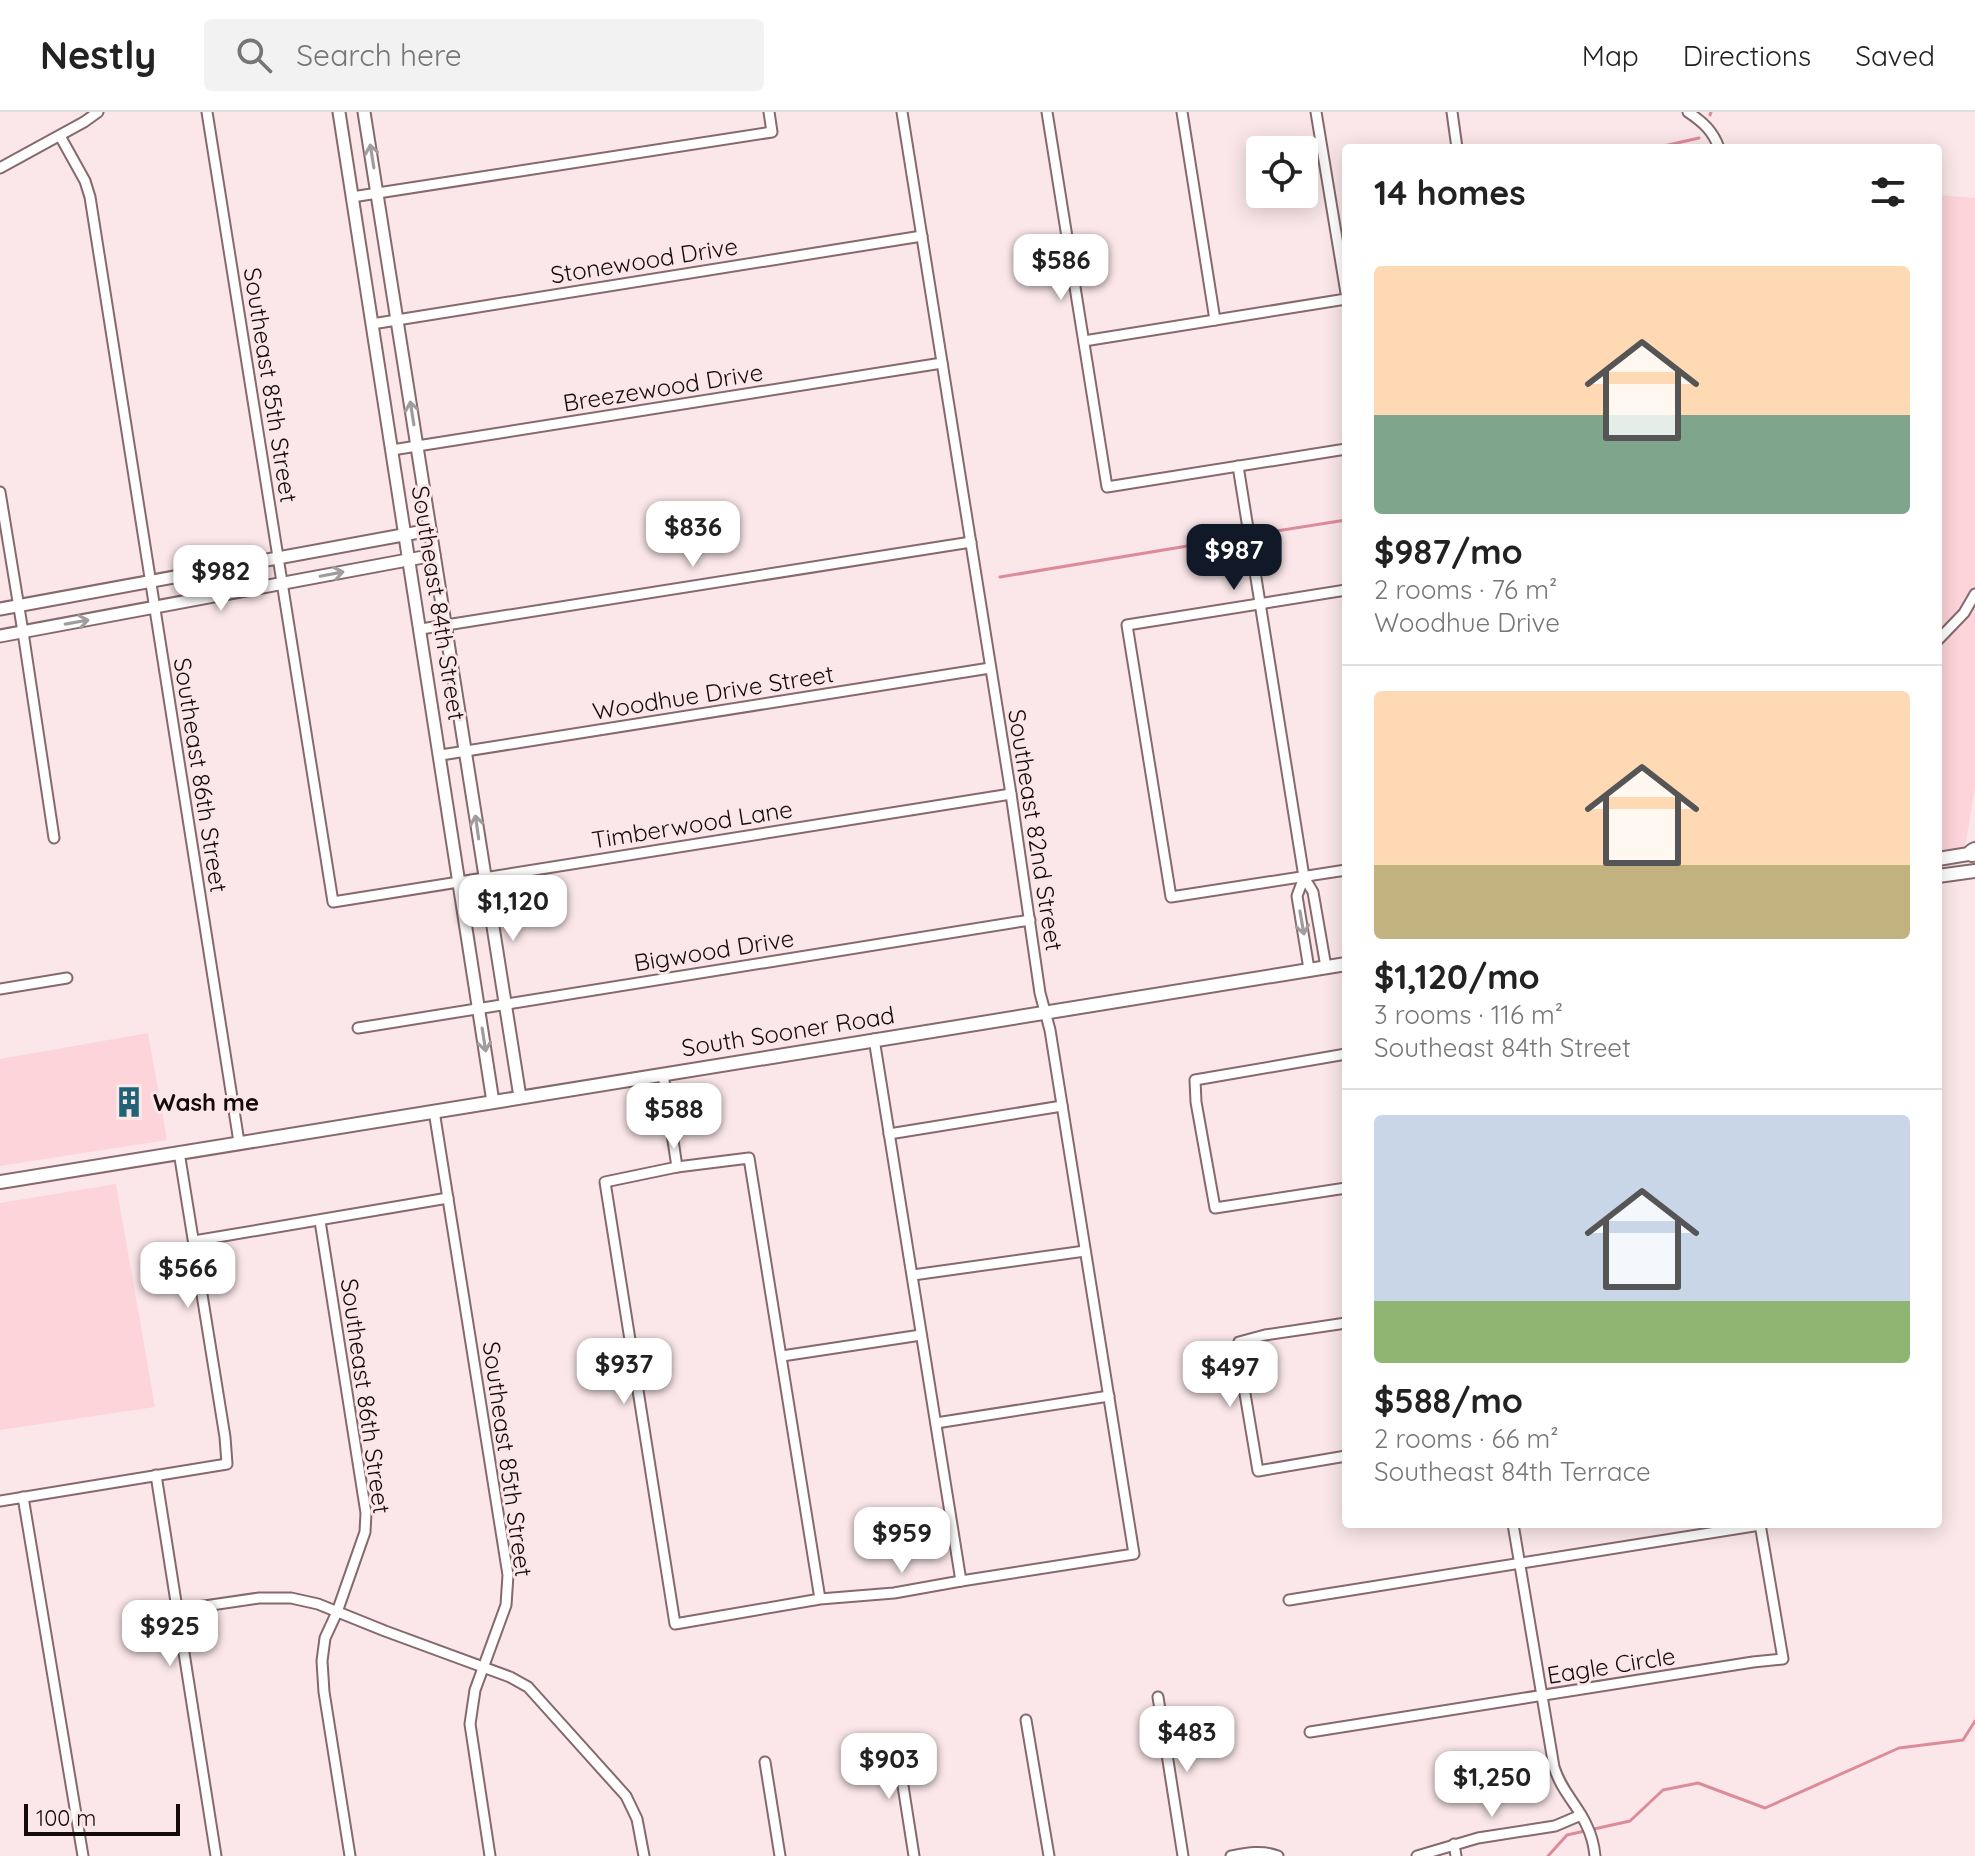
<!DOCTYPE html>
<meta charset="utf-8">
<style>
:root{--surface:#fff;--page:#f2f2f2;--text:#222;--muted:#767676;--line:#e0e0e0;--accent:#111827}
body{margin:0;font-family:Quicksand,sans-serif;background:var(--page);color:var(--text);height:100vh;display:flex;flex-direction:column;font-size:30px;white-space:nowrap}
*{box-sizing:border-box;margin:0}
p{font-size:26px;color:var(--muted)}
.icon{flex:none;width:44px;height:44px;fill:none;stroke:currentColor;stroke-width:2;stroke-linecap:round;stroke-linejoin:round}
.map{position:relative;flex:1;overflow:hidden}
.side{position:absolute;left:1342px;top:32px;width:600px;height:1384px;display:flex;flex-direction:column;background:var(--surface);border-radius:8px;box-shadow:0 4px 20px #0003}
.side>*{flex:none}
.controls{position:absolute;left:1246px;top:24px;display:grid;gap:16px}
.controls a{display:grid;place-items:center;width:72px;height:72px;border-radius:8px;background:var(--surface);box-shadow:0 4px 20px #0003;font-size:40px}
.scale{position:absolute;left:24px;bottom:20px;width:156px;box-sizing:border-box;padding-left:8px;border:4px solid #140a0c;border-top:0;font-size:22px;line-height:28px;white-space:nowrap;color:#140a0c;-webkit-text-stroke:6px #fbe7e9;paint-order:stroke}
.price{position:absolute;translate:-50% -68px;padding:0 18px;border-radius:16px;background:#fff;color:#222;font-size:26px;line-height:52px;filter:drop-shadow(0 2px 4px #0008)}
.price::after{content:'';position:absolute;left:50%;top:48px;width:24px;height:18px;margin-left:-12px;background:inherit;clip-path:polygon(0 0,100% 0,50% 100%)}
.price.active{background:var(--accent);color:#fff}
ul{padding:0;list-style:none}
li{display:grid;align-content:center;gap:16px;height:424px;padding:0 32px}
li+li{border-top:2px solid var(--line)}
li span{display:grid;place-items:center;height:248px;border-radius:8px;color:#555}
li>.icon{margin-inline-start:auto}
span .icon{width:144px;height:144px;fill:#fffc;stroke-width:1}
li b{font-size:34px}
h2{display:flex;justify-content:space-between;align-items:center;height:96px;padding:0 32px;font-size:34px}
header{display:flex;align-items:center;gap:48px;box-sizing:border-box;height:112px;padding:0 40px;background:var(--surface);border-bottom:2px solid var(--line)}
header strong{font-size:38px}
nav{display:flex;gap:44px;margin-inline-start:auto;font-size:28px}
.search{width:560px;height:72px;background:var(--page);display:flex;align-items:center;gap:20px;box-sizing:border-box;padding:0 28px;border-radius:8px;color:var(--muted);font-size:30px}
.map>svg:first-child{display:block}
.built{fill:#fdd4d9}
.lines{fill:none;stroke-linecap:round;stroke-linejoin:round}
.stream{stroke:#dc8c98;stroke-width:3}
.minor-casing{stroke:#85696c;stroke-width:13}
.tertiary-casing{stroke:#85696c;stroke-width:15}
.secondary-casing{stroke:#85696c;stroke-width:16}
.motorway-casing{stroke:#85696c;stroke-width:20}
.minor{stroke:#fff;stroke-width:9}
.tertiary{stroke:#fff;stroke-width:11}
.secondary{stroke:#fff;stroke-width:12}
.motorway{stroke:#fff;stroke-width:16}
.oneway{stroke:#a19d9e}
.labels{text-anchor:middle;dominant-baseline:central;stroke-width:6;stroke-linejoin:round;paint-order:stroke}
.street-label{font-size:24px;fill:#140a0c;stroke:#fbe7e9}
.poi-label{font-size:24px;font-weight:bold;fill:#140a0c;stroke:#fbe7e9;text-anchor:start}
</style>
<header>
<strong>Nestly</strong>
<div class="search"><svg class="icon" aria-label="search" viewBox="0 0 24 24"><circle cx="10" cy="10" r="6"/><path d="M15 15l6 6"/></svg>Search here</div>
<nav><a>Map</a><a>Directions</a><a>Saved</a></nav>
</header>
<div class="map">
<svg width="1975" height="1744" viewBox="0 0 1975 1744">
<rect width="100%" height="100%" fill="#fbe7e9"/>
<!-- built -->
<g class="built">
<path d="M1938,83L1975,86V674L1965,736L1938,740Z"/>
<path d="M148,921L167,1028L0,1054V947Z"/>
<path d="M116,1072L155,1295L0,1318V1091Z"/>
</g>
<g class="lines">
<!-- stream -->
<g class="stream">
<path d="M1710,3L1711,0"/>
<path d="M1655,36L1699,26"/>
<path d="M1264,421L1346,408"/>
<path d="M1000,465L1236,426"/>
<path d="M1548,1744L1567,1723L1630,1709L1663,1678L1698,1671L1765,1696L1899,1636L1963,1628L1975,1609"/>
</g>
<defs>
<g id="minor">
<path d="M207,0L333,790L1011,682"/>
<path d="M1047,0L1107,375L1346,337"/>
<path d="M1182,0L1215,208"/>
<path d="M1316,0L1346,181"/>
<path d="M1452,0L1457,36"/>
<path d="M1688,0C1703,10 1713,19 1719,36"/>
<path d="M60,24L85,69L90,85L239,1030"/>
<path d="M0,56L84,10L98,0"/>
<path d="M352,85L772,20L769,0"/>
<path d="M372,212L922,124"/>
<path d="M1084,229L1346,187"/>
<path d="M392,338L942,251"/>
<path d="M1238,354L1304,765L1313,780L1326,855"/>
<path d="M0,380L23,520L54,726"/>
<path d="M1346,478L1127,513L1171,785L1346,758"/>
<path d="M421,517L971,430"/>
<path d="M1938,528L1964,501L1975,482"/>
<path d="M441,643L990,556"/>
<path d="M1304,765L1297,784L1309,857"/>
<path d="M0,877L67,866"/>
<path d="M358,916L1030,808"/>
<path d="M874,927L961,1469"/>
<path d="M1346,942L1195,968L1196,990L1215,1096L1346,1076"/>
<path d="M663,962L677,1055"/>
<path d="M434,999L508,1463L506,1493L475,1578L470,1612L490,1744"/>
<path d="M889,1022L1062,994"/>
<path d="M320,1109L366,1401L365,1420L337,1500L325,1526L322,1549L324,1580L350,1744"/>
<path d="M194,1129L448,1086"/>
<path d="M913,1163L1085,1139"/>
<path d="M1346,1211L1265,1223L1239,1230L1240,1252L1258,1359L1346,1344"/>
<path d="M782,1244L921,1223"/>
<path d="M936,1311L1109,1284"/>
<path d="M156,1363L216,1744"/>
<path d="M23,1385L83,1744"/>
<path d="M0,1389L227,1352L225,1325L179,1040"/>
<path d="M1513,1412L1554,1655C1562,1680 1576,1691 1586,1712C1591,1722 1594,1733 1595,1744"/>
<path d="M820,1487L749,1046L677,1055L605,1070L675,1512L820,1487L894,1481L961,1469L1134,1442L1050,918L1040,881L1011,682L902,0"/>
<path d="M1289,1488L1760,1413"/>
<path d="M177,1498L259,1486H291L318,1492L385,1519L510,1565L528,1575L626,1684L637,1707L644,1744"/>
<path d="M1158,1585L1183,1744"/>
<path d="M1026,1608L1049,1744"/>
<path d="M1310,1620L1753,1550L1783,1547L1760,1412"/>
<path d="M896,1629L914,1744"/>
<path d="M765,1650L780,1744"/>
<path d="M1454,1732L1456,1744"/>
<path d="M1231,1744C1247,1741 1262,1738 1278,1744"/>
<path d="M1417,1744L1478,1726L1555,1714L1581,1703"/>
</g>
<g id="tertiary">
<path d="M339,0L493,990"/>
<path d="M364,0L520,985"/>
<path d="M0,497L430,418"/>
<path d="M0,524L434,443"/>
</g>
<g id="secondary">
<path d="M1938,747L1975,741"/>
<path d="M1938,764L1975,759"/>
<path d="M0,1070L1346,852"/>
</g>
<path id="motorway" d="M1972,741L1975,739"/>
</defs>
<!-- minor casing -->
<use href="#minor" class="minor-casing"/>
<!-- tertiary casing -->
<use href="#tertiary" class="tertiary-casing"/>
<!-- secondary casing -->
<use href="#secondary" class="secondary-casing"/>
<!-- motorway casing -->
<use href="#motorway" class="motorway-casing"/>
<!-- minor -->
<use href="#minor" class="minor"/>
<!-- tertiary -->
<use href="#tertiary" class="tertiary"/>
<!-- secondary -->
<use href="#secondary" class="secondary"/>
<!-- motorway -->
<use href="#motorway" class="motorway"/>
</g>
<!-- one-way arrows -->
<defs><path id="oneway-shaft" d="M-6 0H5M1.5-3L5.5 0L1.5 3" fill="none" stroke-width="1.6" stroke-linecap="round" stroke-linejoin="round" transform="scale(2)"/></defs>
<g class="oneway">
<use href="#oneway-shaft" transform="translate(372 44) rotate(-99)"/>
<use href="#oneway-shaft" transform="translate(412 301) rotate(-99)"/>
<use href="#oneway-shaft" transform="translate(332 462) rotate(-11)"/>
<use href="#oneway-shaft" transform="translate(77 510) rotate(-10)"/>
<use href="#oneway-shaft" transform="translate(477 715) rotate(-98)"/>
<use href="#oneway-shaft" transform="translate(1302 811) rotate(80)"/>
<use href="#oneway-shaft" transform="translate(484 928) rotate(81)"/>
</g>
<!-- icons -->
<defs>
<symbol id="building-bare" viewBox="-9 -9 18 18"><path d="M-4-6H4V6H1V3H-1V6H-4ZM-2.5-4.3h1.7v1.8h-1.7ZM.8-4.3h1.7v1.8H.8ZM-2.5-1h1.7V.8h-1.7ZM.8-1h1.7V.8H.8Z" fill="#206376" stroke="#fbe7e9" stroke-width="2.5" paint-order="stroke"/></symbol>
</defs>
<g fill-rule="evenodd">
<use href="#building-bare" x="107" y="968" width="44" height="44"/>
</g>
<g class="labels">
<!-- street labels -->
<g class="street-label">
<text transform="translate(644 148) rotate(-9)">Stonewood Drive</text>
<text transform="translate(271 273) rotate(81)">Southeast 85th Street</text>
<text transform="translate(663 275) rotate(-9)">Breezewood Drive</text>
<text transform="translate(439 491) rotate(81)">Southeast 84th Street</text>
<text transform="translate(713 580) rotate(-9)">Woodhue Drive Street</text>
<text transform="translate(201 663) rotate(81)">Southeast 86th Street</text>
<text transform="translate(692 712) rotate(-9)">Timberwood Lane</text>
<text transform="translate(1036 718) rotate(81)">Southeast 82nd Street</text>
<text transform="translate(714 838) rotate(-9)">Bigwood Drive</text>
<text transform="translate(788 919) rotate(-9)">South Sooner Road</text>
<text transform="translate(366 1284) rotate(82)">Southeast 86th Street</text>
<text transform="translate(508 1347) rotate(82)">Southeast 85th Street</text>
<text transform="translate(1611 1553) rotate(-9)">Eagle Circle</text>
</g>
<!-- poi labels -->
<g class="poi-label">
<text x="153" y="990">Wash me</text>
</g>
</g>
</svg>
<div class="controls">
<a><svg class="icon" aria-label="locate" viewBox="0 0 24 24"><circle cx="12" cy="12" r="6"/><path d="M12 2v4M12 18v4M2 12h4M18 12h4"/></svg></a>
</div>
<div class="scale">100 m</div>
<b class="price" style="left:1061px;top:190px">$586</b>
<b class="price" style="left:693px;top:457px">$836</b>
<b class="price active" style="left:1234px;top:480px">$987</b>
<b class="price" style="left:221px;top:501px">$982</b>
<b class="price" style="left:513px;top:831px">$1,120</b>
<b class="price" style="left:674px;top:1039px">$588</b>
<b class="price" style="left:188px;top:1198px">$566</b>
<b class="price" style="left:624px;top:1294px">$937</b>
<b class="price" style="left:1230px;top:1297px">$497</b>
<b class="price" style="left:902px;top:1463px">$959</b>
<b class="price" style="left:170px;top:1556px">$925</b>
<b class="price" style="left:1187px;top:1662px">$483</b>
<b class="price" style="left:889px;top:1689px">$903</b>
<b class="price" style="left:1492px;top:1707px">$1,250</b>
<section class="side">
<h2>14 homes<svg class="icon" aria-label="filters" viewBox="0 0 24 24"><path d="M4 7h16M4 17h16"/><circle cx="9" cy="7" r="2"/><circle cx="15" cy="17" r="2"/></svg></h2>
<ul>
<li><span style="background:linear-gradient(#ffd9b3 60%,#7fa58c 0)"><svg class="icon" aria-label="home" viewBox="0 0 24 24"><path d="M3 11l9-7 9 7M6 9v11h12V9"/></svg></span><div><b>$987/mo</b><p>2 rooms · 76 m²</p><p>Woodhue Drive</p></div></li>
<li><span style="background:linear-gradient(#ffd9b3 70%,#c2b280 0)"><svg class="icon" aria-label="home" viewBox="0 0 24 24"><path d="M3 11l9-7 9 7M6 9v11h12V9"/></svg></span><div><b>$1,120/mo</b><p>3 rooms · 116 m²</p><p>Southeast 84th Street</p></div></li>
<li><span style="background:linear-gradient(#c9d6e8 75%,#8fb573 0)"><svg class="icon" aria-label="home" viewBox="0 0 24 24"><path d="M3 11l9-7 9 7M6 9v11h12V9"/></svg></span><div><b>$588/mo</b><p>2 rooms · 66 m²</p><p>Southeast 84th Terrace</p></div></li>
</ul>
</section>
</div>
